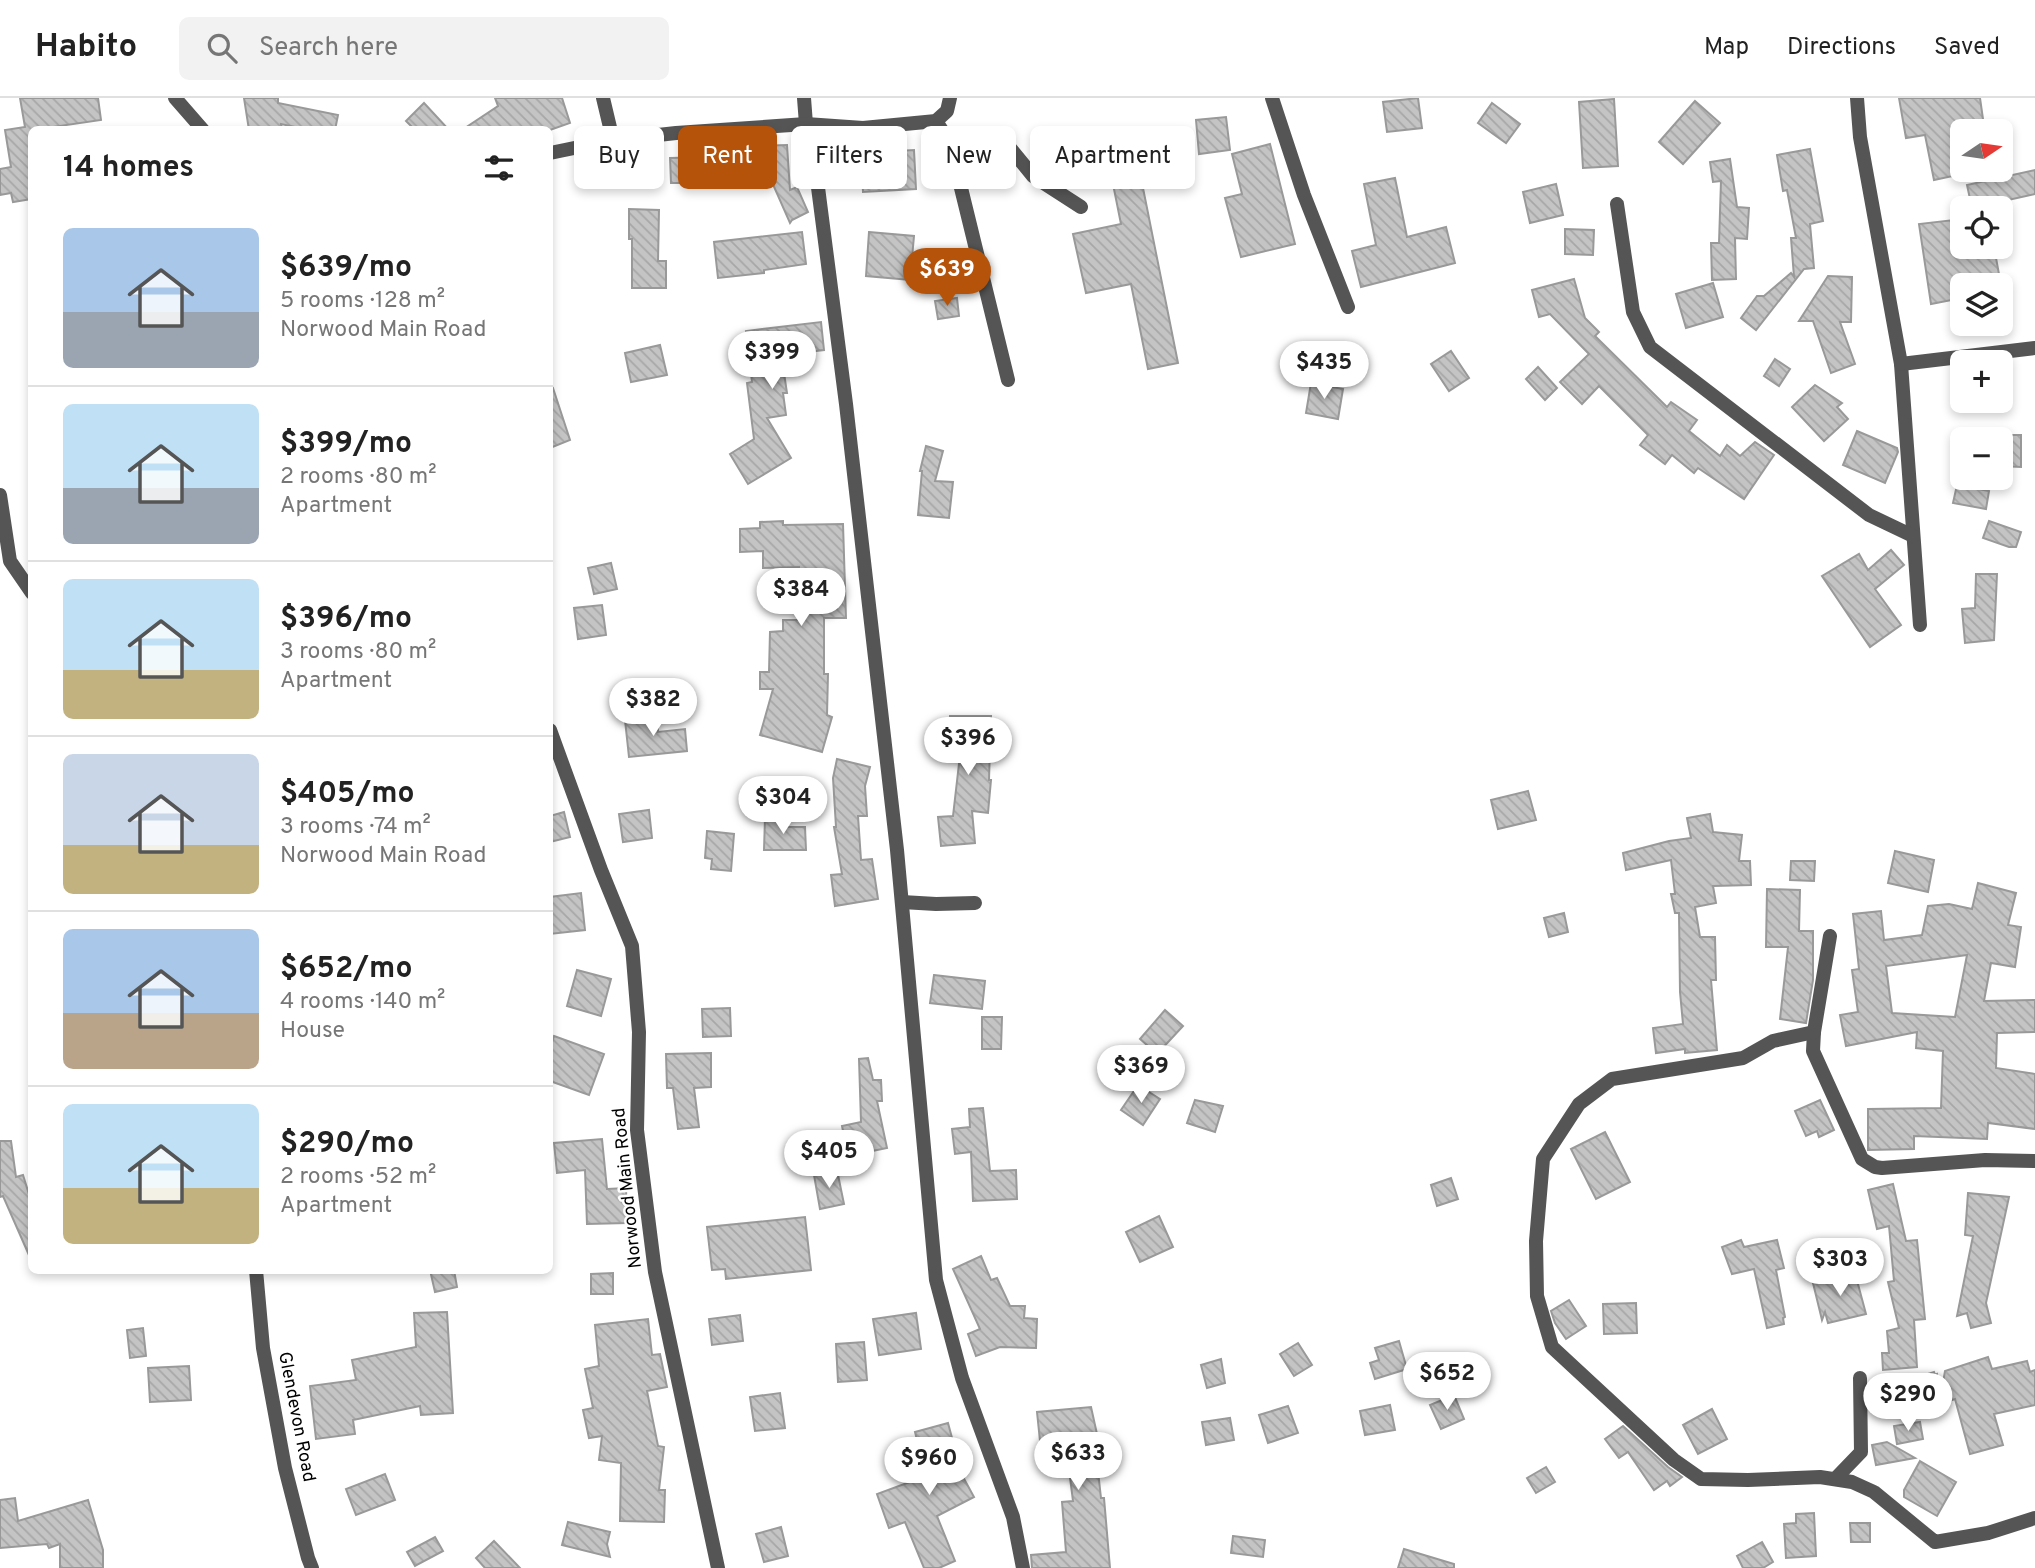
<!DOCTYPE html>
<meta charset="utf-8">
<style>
:root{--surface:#fff;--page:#f2f2f2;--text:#222;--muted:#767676;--line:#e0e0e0;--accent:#b45309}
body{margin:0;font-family:Overpass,sans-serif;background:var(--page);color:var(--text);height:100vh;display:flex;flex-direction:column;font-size:26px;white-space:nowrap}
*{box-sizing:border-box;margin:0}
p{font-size:23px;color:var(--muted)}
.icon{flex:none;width:38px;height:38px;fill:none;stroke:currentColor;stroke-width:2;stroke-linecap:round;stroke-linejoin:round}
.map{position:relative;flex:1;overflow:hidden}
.side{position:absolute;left:28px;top:28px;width:525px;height:1148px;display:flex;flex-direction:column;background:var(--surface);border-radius:10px;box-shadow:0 4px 10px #0003}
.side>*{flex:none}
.hud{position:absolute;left:574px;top:28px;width:665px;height:63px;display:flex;gap:14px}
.needle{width:46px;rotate:77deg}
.controls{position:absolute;left:1950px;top:21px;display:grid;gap:14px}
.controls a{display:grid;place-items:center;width:63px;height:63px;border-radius:10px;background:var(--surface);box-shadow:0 4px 10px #0003;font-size:35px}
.price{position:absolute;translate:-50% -60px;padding:0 16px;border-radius:24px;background:#fff;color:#222;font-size:23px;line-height:46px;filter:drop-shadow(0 2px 4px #0008)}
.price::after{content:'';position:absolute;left:50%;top:42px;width:21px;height:16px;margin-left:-10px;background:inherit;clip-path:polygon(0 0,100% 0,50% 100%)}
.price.active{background:var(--accent);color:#fff}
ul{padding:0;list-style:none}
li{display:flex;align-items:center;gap:21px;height:175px;padding:0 35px}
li+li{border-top:2px solid var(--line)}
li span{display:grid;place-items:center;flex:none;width:196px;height:140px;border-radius:10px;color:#555}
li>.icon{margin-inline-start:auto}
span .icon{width:84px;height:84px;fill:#fffc;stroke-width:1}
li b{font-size:30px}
h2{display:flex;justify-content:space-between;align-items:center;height:84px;padding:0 35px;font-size:30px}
.pill{padding:0 24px;border-radius:10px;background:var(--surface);box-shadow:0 4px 10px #0003;font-size:24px;line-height:63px}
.pill.active{background:var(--accent);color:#fff}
header{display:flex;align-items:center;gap:42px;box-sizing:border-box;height:98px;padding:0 35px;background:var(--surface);border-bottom:2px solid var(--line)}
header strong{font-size:33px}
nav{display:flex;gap:38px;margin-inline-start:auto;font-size:24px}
.search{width:490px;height:63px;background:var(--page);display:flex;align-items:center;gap:18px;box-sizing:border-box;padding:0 24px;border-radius:10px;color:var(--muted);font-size:26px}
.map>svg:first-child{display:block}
.building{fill:url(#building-back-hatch);stroke:#999;stroke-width:2;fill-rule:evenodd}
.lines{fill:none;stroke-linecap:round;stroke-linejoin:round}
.minor{stroke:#555;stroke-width:14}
.labels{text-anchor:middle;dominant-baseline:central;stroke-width:5;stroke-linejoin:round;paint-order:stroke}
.street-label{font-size:18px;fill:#000;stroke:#fff}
</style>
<header>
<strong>Habito</strong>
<div class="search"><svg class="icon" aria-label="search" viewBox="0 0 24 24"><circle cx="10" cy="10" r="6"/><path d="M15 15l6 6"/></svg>Search here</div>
<nav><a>Map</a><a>Directions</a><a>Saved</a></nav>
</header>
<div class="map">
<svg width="2035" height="1470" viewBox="0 0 2035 1470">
<defs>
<pattern id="building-back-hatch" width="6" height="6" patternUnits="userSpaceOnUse" patternTransform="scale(1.75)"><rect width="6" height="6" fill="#c4c4c4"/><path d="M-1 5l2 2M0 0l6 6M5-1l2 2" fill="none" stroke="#a7a7a7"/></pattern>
</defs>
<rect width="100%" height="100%" fill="#fff"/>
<!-- building -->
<g class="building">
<path d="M20,0H98L101,22L32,32V101L13,104L11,95L0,97V71L11,69L5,32L25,29Z"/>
<path d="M244,0H278V5L338,17L335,32H309L281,26L282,32H249Z"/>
<path d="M495,0H562L570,25L550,32H462L498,8Z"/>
<path d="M1418,0L1422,30L1387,34L1383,4Z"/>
<path d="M1899,0H1980L1984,28L1957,32L1962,56V76L1934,82L1925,37L1906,40Z"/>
<path d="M1614,1L1618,68L1583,70L1579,4Z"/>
<path d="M1695,3L1720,25L1683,66L1659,44Z"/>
<path d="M424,5L449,32H415L406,23Z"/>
<path d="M1492,5L1520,26L1506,45L1478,25Z"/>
<path d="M1226,19L1230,52L1199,56L1196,22Z"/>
<path d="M1133,40L1178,265L1148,271L1131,186L1086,195L1073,136L1121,126L1105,46Z"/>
<path d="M1270,46L1295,146L1241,159L1225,100L1242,96L1232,56Z"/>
<path d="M787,47L790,92L797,89L808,114L792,122L790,125L756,48Z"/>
<path d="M1810,51L1823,123L1810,126L1814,170L1804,171L1756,232L1741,220L1757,198H1764L1791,175L1794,179L1791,140H1796L1787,92L1783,93L1777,57Z"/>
<path d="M914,52L916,91L863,94L861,55Z"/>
<path d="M710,59V61L742,60L743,85H671L670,60Z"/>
<path d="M1730,61L1737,109L1749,110L1747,141L1735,140L1736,181L1712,182L1711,145H1719L1721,83L1713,84L1710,64Z"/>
<path d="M2035,72V96L1972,110L1967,87Z"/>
<path d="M1395,80L1407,139L1446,129L1455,165L1361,189L1352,153L1376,147L1364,86Z"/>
<path d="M1556,86L1563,117L1530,125L1523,94Z"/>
<path d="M629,111L659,112L658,163H666V190H632V141H629Z"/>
<path d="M1962,121V149H1994L2001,187H1962V200L1931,206L1919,126Z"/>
<path d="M1565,131L1594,132L1593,157L1565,156Z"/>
<path d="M802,134L806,166L764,172V175L718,180L714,144Z"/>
<path d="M869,134L914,138L910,182L866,178Z"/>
<path d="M1828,178L1852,179L1851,224H1840L1855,266L1831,275L1813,223H1799Z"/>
<path d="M1574,181L1585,220L1599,234L1595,238L1667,309L1671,304L1697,322L1689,333L1720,358L1727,347L1740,358L1755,344L1774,357L1744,401L1698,370L1694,375L1672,357L1665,366L1640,347L1648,337L1599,288L1582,306L1560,284L1589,256L1550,216L1539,219L1532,192Z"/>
<path d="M1713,185L1723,219L1686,230L1676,196Z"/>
<path d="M957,200L959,218L938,221L935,203Z"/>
<path d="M821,224L824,252L797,255L799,274L784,275L787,295H783L786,317L767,320L791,360L748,386L730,356L754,341L747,285L752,284L746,233Z"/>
<path d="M660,247L667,277L631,284L625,255Z"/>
<path d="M1451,253L1469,280L1449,293L1431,266Z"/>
<path d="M1775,261L1790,271L1779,288L1764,278Z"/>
<path d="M1538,269L1557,290L1545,302L1526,281Z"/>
<path d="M1311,285L1343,291L1338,321L1306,315Z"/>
<path d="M1815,287L1842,305L1837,309L1848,321L1824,343L1792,309Z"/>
<path d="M553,290L570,342L550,350V291Z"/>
<path d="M1857,333L1897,350L1898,354L1885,385L1843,367Z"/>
<path d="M2000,337H2021V369L2000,368Z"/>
<path d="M926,348L943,353L935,383L953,384L949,420L918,417L922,373H920Z"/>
<path d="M1957,387L1989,393L1986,411L1953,405Z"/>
<path d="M783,423V427L843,426L846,520H824V576H828L827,617L832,619L822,654L760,637L773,591H760V574H769L770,534L783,533V522H800L799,469L763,470V453L740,454V431L760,430V424Z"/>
<path d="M1989,423L2021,434L2016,449H2009L1983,440Z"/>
<path d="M1891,452L1904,467L1875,491L1901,527L1870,549L1822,478L1859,456L1868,472Z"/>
<path d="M611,465L617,491L594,496L588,470Z"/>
<path d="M1976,476H1997L1994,542L1965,545L1962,511L1975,510Z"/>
<path d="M602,507L606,537L578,541L574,510Z"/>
<path d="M657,618L658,634L685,631L687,653L629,659L625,622Z"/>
<path d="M950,618H991L989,682H991L988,715L972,713L975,745L941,748L938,719L953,718L960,657H949Z"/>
<path d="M837,661L870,669L865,688L867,718H858L861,762L872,761L878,801L835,808L831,777L842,776L834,729H836L833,680Z"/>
<path d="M1528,693L1536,722L1498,731L1491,702Z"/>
<path d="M649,712L652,740L623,744L619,716Z"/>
<path d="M564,714L570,739L550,744V718Z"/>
<path d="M1710,716L1713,734L1742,737L1739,763H1750L1751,787L1713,788L1716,805L1695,809L1700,839H1715L1716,882H1711L1717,952L1685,955V951L1656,955L1653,930L1683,926L1680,894L1679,815H1675L1671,796H1675L1671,762L1626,772L1623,755L1669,743L1691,740L1687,720Z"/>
<path d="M765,720H784L783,729H805L806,752H764Z"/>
<path d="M707,733L734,736L731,773L711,771L712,761L705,760Z"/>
<path d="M1895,753L1934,762L1928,794L1888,785Z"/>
<path d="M1791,763H1815L1814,783L1790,782Z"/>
<path d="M1978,785L2016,795L2008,827L2021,829L2015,869L1991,865L1984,903L2035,902V934L1997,935L1996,970L2035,976V1031L1988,1025L1987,1041L1914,1038V1051L1868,1052V1011L1941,1010L1943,953L1916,950L1917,934L1846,948L1840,917L1858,914L1852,872L1859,871L1853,816L1881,813L1884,842L1922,837L1928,808L1949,806L1972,811ZM1967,857L1955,919L1892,915L1886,868Z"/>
<path d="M1767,791L1800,792L1799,833H1813V882L1806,925L1780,921L1788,849H1766Z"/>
<path d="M581,795L585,832L550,836V799Z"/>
<path d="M1564,815L1568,834L1549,839L1544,820Z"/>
<path d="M577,872L611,881L601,918L567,908Z"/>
<path d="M934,877L985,883L982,911L930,905Z"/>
<path d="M730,910L731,938L703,939L702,911Z"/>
<path d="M1165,912L1183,928L1157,956L1140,941Z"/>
<path d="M982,919H1002L1001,951H982Z"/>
<path d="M554,938L604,956L589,997L550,983V951Z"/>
<path d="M711,955V989L694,990L699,1029L678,1031L673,990H667L666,956Z"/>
<path d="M868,960L873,982H881L882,1003H877L887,1050L848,1058L842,1028L861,1024L859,961Z"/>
<path d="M1138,987L1160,1001L1143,1027L1121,1012Z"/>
<path d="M1195,1002L1223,1008L1215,1034L1187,1025Z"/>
<path d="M1820,1002L1834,1032L1819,1039L1817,1033L1806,1038L1795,1013Z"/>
<path d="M983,1010L990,1073L1016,1072L1017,1101L973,1103L971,1054L955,1056L952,1031L970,1029L969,1011Z"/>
<path d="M1605,1034L1630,1084L1596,1101L1571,1051Z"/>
<path d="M602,1041L607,1091L626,1090L627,1125L587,1126L585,1072L557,1075L554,1045Z"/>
<path d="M0,1043H11L16,1079L23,1077L32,1106V1164L3,1098L0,1099Z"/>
<path d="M837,1072L844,1106L820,1111L814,1077Z"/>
<path d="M1451,1080L1458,1101L1437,1108L1431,1087Z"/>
<path d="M1893,1086L1906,1143L1917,1142L1925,1221L1914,1222L1917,1269L1883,1272L1882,1255H1889L1887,1233L1899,1230L1888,1184L1894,1183L1889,1128L1877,1131L1868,1092Z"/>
<path d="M1968,1095L2009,1099L1986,1205L1991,1225L1971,1230L1967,1215L1957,1218L1973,1138L1965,1137Z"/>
<path d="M1159,1118L1173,1149L1140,1164L1126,1134Z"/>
<path d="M805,1119L811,1172L726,1181L725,1171L712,1172L707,1129Z"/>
<path d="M1741,1142L1744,1149L1777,1142L1784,1170L1776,1172L1785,1219L1783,1220L1784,1226L1767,1230L1754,1171L1732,1176L1722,1149Z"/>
<path d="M981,1158L991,1182L997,1180L1010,1208H1025L1024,1220L1037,1221L1036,1250L1000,1249L976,1258L968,1236L980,1231L953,1171Z"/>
<path d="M430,1172H454L457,1189L435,1194Z"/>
<path d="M613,1175V1196H591V1176Z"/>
<path d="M1855,1175L1866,1216L1828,1225L1825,1214L1822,1222L1813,1185Z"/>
<path d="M1569,1202L1586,1228L1566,1241L1555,1225L1551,1213Z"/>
<path d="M1636,1205L1637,1235L1604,1236L1603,1206Z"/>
<path d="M447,1214L453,1315L421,1317L420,1308L353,1322L355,1336L316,1341L310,1288L356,1282L352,1262L416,1249L414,1215Z"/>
<path d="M916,1215L921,1251L879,1257L873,1221Z"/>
<path d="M740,1217L743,1243L712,1247L709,1221Z"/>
<path d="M648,1221L652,1257L660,1256L667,1289L647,1293L658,1348L664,1349L659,1392H665L664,1424L620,1423L621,1365L599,1362L602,1338L589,1340L583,1312L593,1310L585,1271L599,1268L595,1227Z"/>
<path d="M143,1230L146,1258L130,1260L127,1232Z"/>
<path d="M1399,1243L1407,1271L1375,1281L1370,1265L1379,1262L1375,1250Z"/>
<path d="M864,1244L867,1282L838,1284L836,1246Z"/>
<path d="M1298,1245L1312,1267L1294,1278L1280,1256Z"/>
<path d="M1988,1259L1992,1271L2027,1263L2030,1274L2035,1272V1307L1994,1316L2003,1347L1970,1356L1955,1301L1921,1313L1910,1282L1934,1274L1935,1277L1937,1276L1940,1302L1945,1273Z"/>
<path d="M1221,1261L1225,1285L1207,1290L1201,1267Z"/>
<path d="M189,1268L191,1302L150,1304L148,1270Z"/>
<path d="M780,1295L785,1330L755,1333L750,1299Z"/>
<path d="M1454,1297L1464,1321L1441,1331L1430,1307Z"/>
<path d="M1390,1307L1395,1332L1365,1337L1360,1313Z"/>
<path d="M1288,1308L1298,1335L1268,1345L1259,1317Z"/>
<path d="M1091,1309L1099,1345L1095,1346L1101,1400H1104L1110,1470H1032L1031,1457L1066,1454L1062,1404L1073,1403L1065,1340L1040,1343L1037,1314Z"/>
<path d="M1712,1311L1727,1341L1698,1356L1683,1327Z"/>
<path d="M1230,1320L1234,1342L1206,1347L1202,1324Z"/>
<path d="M1920,1324L1923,1341L1897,1346L1894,1328Z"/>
<path d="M948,1325L962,1377L974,1399L937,1418L955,1463L939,1470H924L905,1424L889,1430L877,1396L926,1378L915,1334Z"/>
<path d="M1623,1328L1668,1369L1682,1379L1670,1388L1667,1383L1654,1392L1628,1354L1619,1360L1605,1341Z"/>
<path d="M1887,1344L1915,1360L1876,1367L1872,1347Z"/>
<path d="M1920,1363L1956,1384L1937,1418L1904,1399V1392Z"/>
<path d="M1546,1369L1555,1384L1536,1395L1527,1380Z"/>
<path d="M385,1376L395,1402L356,1417L346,1391Z"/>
<path d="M15,1400L18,1423L88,1402L103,1452V1470H60V1446L49,1450L47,1446L0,1450V1402Z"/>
<path d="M1814,1415L1816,1458L1786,1460L1784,1426L1796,1425V1416Z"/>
<path d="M568,1424L610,1434L607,1446L610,1459L562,1447Z"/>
<path d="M1850,1425H1870V1444H1851Z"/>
<path d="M781,1429L788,1458L764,1464L756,1436Z"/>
<path d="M1233,1438L1265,1442L1263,1459L1231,1455Z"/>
<path d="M435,1439L443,1453L415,1468L407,1454Z"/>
<path d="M494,1443L520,1470H485L476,1460Z"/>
<path d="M1762,1444L1773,1464L1763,1470H1743L1737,1458Z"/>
<path d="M1404,1451L1454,1466V1470H1398Z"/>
</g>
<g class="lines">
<!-- minor -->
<g class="minor">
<path d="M175,0L203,32"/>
<path d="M603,0L613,42"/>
<path d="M804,0L806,26L812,43L846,306L897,752L936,1182L962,1280L1013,1419L1023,1470"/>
<path d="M1272,0L1304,97L1348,209"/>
<path d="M1857,0L1860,39L1901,266L1920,527"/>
<path d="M936,23L950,45L1008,282"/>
<path d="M950,45L993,46L1010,50L1033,78L1081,109"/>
<path d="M550,55L613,42L676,35L806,26L863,30L936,23L947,13L950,0"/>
<path d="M1617,106L1633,214L1650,249L1869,417L1913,438"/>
<path d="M1901,266L2035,250"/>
<path d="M0,397L10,463L32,495"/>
<path d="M550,632L601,772L632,848L639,934L637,1032L655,1174L718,1470"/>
<path d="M902,804L936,806L975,805"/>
<path d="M1830,838L1814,934L1813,953L1862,1061L1875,1069L1882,1070L1985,1062L2035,1063"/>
<path d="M1814,934L1773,943L1743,960L1612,981L1579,1006L1543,1061L1536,1143L1537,1198L1552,1249L1674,1362L1701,1381L1748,1382L1820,1379L1852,1384L1874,1394L1935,1444L1988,1435L2035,1420"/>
<path d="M256,1172L263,1250L285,1370L308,1460L312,1470"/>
<path d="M1835,1381L1861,1354L1860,1280"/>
</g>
</g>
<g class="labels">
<!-- street labels -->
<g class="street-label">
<text transform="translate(628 1090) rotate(-96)">Norwood Main Road</text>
<text transform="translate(296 1319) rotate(79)">Glendevon Road</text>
</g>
</g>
</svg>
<div class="controls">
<a><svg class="needle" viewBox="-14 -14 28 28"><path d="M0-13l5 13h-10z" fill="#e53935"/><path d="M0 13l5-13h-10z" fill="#767676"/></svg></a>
<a><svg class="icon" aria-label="locate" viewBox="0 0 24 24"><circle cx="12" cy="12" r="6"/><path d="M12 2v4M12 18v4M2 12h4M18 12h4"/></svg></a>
<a><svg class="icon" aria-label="layers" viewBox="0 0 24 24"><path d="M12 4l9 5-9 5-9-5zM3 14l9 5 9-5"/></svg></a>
<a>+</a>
<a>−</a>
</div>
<b class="price active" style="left:947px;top:210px">$639</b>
<b class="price" style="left:772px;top:293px">$399</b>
<b class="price" style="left:1324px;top:303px">$435</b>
<b class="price" style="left:801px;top:530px">$384</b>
<b class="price" style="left:653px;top:640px">$382</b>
<b class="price" style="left:968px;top:679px">$396</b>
<b class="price" style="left:783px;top:738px">$304</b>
<b class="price" style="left:1141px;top:1007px">$369</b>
<b class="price" style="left:829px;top:1092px">$405</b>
<b class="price" style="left:1840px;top:1200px">$303</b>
<b class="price" style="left:1447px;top:1314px">$652</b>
<b class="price" style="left:1908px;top:1335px">$290</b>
<b class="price" style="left:1078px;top:1394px">$633</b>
<b class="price" style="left:929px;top:1399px">$960</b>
<div class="hud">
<a class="pill">Buy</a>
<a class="pill active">Rent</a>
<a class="pill">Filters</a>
<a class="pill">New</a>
<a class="pill">Apartment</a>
</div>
<section class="side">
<h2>14 homes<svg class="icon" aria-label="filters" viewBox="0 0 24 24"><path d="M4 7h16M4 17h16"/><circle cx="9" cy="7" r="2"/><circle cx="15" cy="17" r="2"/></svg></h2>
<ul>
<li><span style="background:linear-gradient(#a9c7e8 60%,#9aa5b1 0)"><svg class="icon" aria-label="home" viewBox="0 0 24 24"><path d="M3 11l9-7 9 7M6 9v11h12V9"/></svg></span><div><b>$639/mo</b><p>5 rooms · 128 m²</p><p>Norwood Main Road</p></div></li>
<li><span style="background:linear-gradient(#bfe0f5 60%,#9aa5b1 0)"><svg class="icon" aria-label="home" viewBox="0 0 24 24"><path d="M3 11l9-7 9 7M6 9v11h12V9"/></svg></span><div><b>$399/mo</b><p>2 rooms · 80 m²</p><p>Apartment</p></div></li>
<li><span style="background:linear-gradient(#bfe0f5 65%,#c2b280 0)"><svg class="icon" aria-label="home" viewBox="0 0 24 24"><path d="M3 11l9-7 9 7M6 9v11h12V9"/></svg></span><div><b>$396/mo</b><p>3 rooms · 80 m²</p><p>Apartment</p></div></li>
<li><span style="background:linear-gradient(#c9d6e8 65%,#c2b280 0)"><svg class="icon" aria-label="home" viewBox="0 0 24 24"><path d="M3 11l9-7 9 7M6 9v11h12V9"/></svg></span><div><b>$405/mo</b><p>3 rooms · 74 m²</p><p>Norwood Main Road</p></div></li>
<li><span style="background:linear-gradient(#a9c7e8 60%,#b9a48a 0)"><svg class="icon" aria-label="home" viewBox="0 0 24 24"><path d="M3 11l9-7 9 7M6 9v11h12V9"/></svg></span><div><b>$652/mo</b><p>4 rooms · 140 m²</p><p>House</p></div></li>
<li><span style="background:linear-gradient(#bfe0f5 60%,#c2b280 0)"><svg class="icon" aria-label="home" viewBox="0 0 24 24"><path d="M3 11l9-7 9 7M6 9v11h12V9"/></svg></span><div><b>$290/mo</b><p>2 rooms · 52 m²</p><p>Apartment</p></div></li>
</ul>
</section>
</div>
